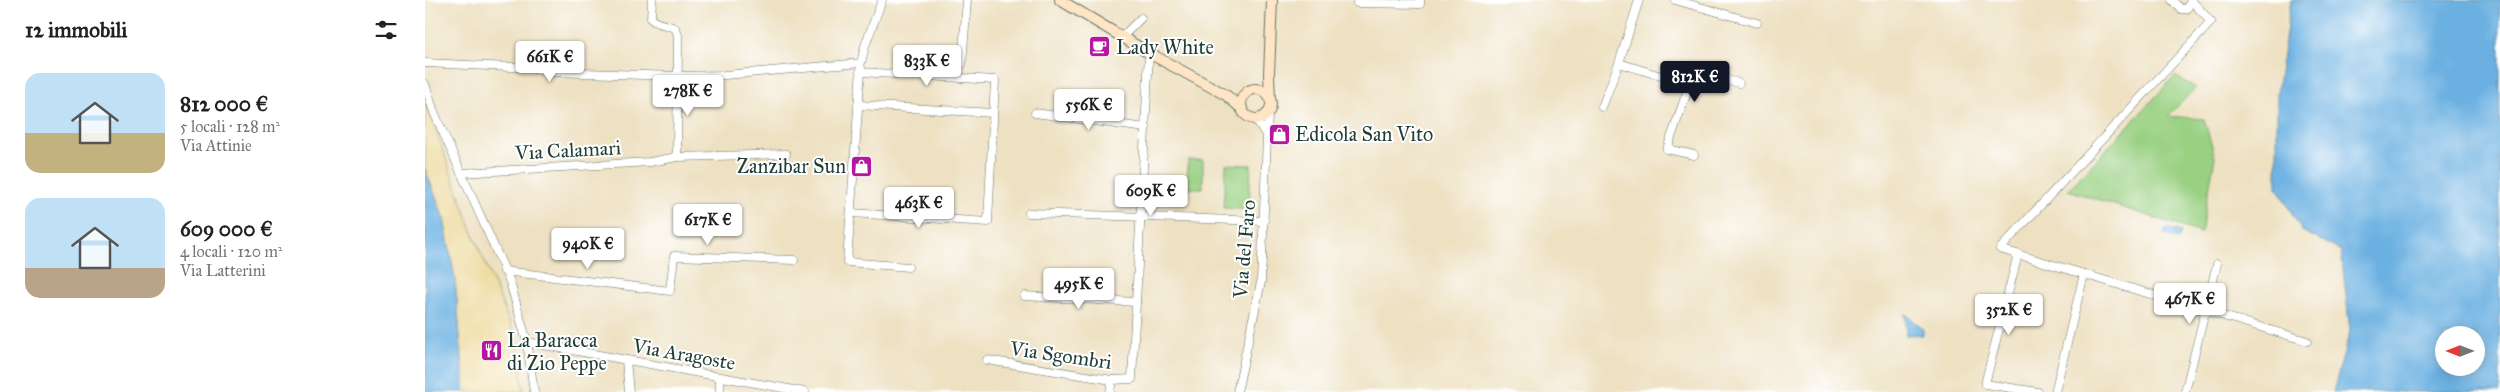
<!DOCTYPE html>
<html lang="it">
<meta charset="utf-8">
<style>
:root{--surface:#fff;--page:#f2f2f2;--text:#202124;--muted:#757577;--accent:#111827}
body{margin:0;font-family:"IM FELL Great Primer",serif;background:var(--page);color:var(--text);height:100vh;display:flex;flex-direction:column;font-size:19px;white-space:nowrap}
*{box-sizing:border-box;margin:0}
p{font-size:16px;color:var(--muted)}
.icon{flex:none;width:28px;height:28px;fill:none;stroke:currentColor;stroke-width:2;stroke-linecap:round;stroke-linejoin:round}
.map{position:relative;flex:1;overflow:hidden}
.side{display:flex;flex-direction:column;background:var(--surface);width:425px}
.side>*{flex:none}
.needle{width:32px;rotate:270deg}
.controls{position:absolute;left:2010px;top:326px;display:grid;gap:10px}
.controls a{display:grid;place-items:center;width:50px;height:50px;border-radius:50%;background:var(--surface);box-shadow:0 2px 12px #0003;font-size:25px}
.price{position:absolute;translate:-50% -42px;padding:0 11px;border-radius:5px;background:#fff;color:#222;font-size:16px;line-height:32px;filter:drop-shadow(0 1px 2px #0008)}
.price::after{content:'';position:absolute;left:50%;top:30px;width:15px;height:11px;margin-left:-8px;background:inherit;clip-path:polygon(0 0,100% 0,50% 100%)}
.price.on{background:var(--accent);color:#fff}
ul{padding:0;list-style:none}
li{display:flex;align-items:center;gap:15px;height:125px;padding:0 25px}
li span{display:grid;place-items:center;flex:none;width:140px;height:100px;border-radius:15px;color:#555}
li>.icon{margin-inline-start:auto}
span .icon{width:60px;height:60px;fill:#fffc;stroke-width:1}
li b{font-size:21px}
h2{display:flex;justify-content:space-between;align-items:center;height:60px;padding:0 25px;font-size:21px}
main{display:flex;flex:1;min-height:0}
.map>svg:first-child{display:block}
.green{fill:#99d081;stroke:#5c865a}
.sand{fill:#eeda9e;stroke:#868c69}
.water{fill:#6bb0e1;stroke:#45768a;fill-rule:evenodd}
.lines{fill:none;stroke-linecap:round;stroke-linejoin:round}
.street-casing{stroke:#677666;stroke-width:9}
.secondary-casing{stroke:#677666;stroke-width:12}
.street{stroke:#fff;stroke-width:8}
.secondary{stroke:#fde5c5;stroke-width:10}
.labels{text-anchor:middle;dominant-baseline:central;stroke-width:4;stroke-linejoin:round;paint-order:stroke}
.poi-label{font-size:20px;fill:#1f3d34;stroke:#fff;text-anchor:start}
.street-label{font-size:20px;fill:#1f3d34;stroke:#fff}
</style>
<main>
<section class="side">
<h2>12 immobili<svg class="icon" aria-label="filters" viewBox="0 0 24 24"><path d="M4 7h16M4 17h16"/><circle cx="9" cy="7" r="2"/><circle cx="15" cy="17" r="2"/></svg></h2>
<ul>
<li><span style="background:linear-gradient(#bfe0f5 60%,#c2b280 0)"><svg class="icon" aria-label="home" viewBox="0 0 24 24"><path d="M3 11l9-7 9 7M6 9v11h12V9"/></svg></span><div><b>812 000 €</b><p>5 locali · 128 m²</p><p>Via Attinie</p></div></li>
<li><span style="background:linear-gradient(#bfe0f5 70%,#b9a48a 0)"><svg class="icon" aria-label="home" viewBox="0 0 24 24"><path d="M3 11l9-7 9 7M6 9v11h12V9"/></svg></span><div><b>609 000 €</b><p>4 locali · 120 m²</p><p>Via Latterini</p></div></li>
</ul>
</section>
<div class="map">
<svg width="2075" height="392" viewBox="0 0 2075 392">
<rect width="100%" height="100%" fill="#fff"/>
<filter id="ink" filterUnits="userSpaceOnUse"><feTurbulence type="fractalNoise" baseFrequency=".02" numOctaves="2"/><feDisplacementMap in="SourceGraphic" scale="10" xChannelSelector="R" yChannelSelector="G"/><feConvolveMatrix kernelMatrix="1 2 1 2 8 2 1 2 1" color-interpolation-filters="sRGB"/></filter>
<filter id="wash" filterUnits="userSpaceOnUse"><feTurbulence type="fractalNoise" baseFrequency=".0096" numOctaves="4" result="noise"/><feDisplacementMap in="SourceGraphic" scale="20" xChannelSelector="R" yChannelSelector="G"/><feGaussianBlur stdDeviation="1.12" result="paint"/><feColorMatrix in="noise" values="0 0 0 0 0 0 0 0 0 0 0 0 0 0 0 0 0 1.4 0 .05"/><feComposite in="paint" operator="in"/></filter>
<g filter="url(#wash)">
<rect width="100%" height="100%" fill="#eee1c2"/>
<!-- green -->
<g class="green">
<path d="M1750,76L1771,88L1743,116L1779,119L1790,157L1776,233L1643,190Z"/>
<path d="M763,160H778V188H762Z"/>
<path d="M801,164L826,165L824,210L798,208Z"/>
</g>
<!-- sand -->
<path class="sand" d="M0,100L47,231L91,337L99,392H40L30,279L19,219L0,168Z"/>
<!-- water -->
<g class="water">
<path d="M1866,0H2075V392H1908L1925,331L1916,251L1877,231L1852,187V92ZM2019,335H2051V368H2019Z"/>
<path d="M0,169L19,219L30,279L40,392H0Z"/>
<path d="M1741,228L1756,232L1754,239L1739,235Z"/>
<path d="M1480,313L1498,329V335H1481Z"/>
</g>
</g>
<g filter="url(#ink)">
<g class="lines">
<defs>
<g id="street">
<path d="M227,0L226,19C233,25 241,24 250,28L253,35L252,157"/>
<path d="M1214,0L1194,63L1265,85"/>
<path d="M1250,0L1332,23"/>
<path d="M1747,0L1756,9H1762L1766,0"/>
<path d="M1766,0L1786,22L1575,249L1882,341"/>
<path d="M932,3L995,4V0"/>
<path d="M697,37L716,18"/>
<path d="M0,63L108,68L127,72L251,76L300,75L436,63L440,46L457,0"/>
<path d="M537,64L542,0"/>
<path d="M436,68L422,262L483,267"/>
<path d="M0,84L9,112L85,282L102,342L109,392"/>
<path d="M433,105L568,113"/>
<path d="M1177,107L1194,63"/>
<path d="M610,113L721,128"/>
<path d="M830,119L842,136"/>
<path d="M1269,155L1242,149L1269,72L1314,83"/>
<path d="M36,173L225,162L252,157L361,154"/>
<path d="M426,213L563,222L570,80L435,72"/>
<path d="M604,213L839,221"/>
<path d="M1593,254L1560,384L1613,392"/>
<path d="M79,271L245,291L249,256L369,260"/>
<path d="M599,296L711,302"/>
<path d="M102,342L380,392"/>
<path d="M201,360L204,392"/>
<path d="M562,360L687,380L707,379L724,53"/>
<path d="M295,392V378"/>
<path d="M685,392L687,380"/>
<path d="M812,392L836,282L843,113"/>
<path d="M1630,392L1659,274"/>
<path d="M1760,392L1792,264"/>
</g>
<g id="secondary">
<path d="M635,0L724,53L801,95L817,109"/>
<circle cx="831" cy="104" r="15"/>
<path d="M845,99L844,74L847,0"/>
</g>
</defs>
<!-- street casing -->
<use href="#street" class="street-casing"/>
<!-- secondary casing -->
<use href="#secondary" class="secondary-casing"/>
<!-- street -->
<use href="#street" class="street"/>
<!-- secondary -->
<use href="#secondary" class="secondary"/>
</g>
</g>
<!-- icons -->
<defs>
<symbol id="cafe-square" viewBox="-11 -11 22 22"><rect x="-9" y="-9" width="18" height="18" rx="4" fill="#b5179e" stroke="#fff"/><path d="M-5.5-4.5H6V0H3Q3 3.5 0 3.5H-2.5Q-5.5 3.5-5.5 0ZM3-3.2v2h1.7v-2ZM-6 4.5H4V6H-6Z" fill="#fff"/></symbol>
<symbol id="shop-square" viewBox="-11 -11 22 22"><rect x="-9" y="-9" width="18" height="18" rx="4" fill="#b5179e" stroke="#fff"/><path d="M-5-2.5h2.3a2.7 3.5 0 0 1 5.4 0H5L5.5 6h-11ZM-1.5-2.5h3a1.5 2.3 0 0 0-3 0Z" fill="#fff"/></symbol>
<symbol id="restaurant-square" viewBox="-11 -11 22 22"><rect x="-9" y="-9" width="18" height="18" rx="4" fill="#b5179e" stroke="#fff"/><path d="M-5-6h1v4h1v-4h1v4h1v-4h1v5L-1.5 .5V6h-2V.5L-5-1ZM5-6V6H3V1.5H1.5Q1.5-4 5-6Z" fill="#fff"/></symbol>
</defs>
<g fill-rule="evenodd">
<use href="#cafe-square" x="662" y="34" width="25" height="25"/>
<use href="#shop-square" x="842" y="122" width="25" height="25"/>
<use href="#shop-square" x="424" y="154" width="25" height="25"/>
<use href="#restaurant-square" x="54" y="338" width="25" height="25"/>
</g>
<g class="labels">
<!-- poi labels -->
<g class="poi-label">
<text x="691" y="47">Lady White</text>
<text x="870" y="134">Edicola San Vito</text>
<text x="421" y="166" text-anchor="end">Zanzibar Sun</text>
<text x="82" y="340">La Baracca<tspan x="82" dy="23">di Zio Peppe</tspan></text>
</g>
<!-- street labels -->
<g class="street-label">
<text transform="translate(143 150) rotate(-3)">Via Calamari</text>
<text transform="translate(819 249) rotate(-85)">Via del Faro</text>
<text transform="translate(259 354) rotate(10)">Via Aragoste</text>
<text transform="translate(636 355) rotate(8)">Via Sgombri</text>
</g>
</g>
</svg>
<div class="controls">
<a><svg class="needle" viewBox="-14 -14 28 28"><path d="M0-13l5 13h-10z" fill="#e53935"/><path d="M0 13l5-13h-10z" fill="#757577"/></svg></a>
</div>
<b class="price" style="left:125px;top:83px">661K €</b>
<b class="price" style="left:502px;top:87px">833K €</b>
<b class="price on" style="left:1270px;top:103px">812K €</b>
<b class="price" style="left:263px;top:117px">278K €</b>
<b class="price" style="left:664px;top:131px">556K €</b>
<b class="price" style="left:726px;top:217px">609K €</b>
<b class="price" style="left:494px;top:229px">463K €</b>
<b class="price" style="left:283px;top:246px">617K €</b>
<b class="price" style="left:163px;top:270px">940K €</b>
<b class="price" style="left:654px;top:310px">495K €</b>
<b class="price" style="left:1765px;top:325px">467K €</b>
<b class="price" style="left:1584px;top:336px">352K €</b>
</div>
</main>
